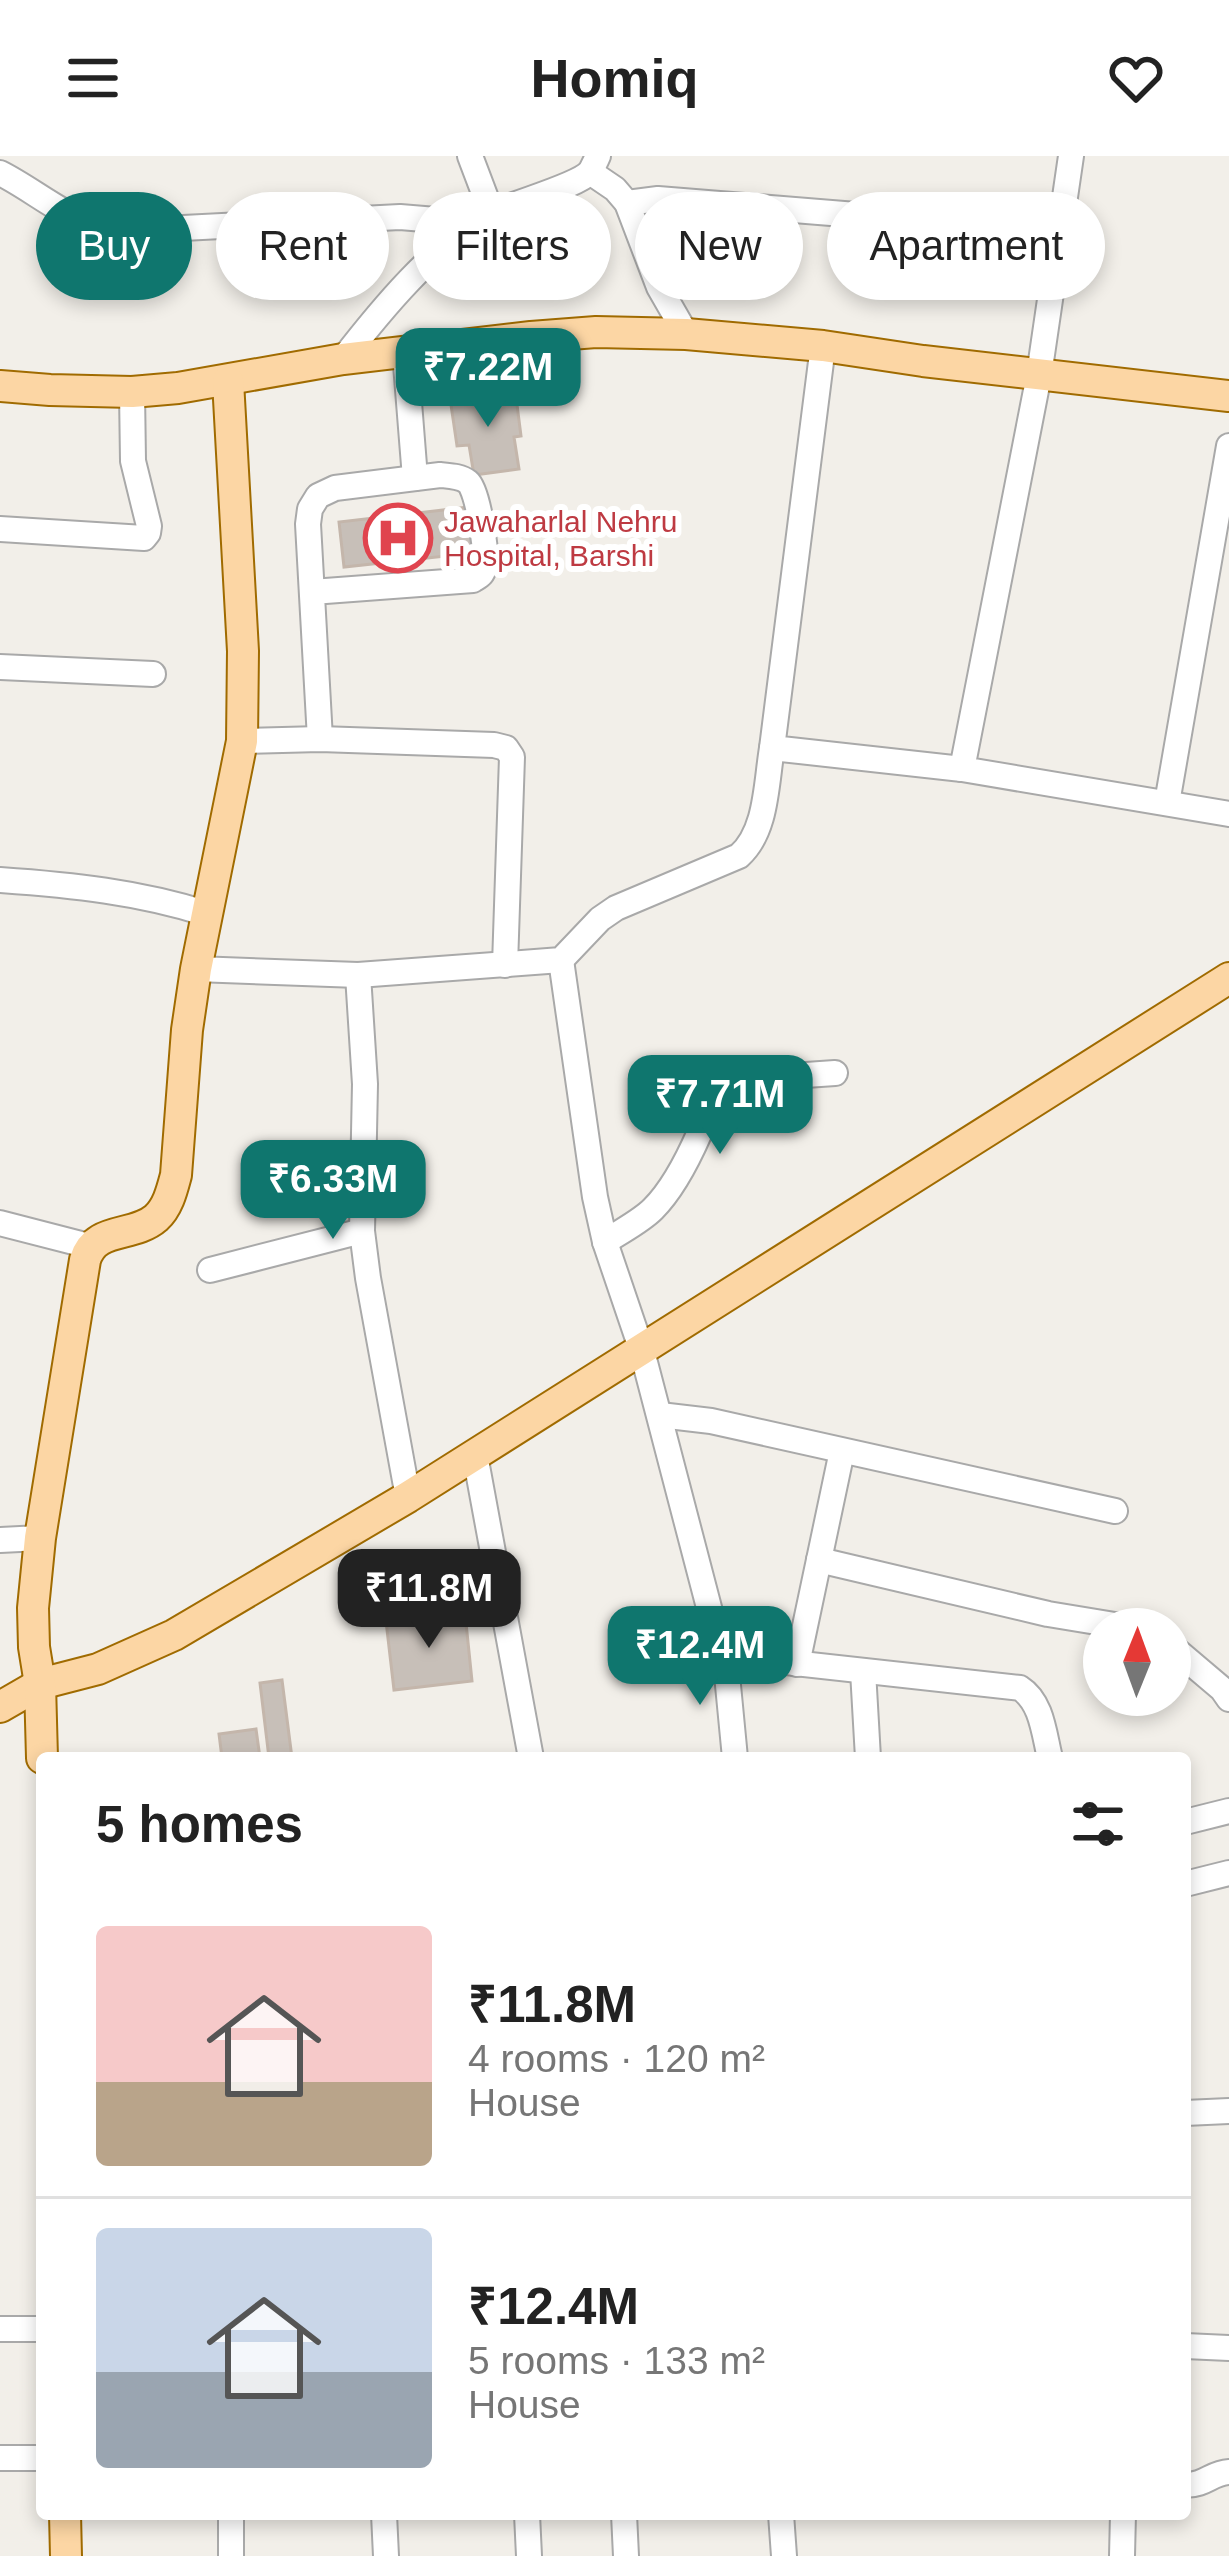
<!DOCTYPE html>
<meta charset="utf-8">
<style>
:root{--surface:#fff;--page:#f6f6f6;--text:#222;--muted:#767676;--line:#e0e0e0;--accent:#0f766e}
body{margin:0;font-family:Arial,sans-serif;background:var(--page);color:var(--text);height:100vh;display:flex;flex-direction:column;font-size:45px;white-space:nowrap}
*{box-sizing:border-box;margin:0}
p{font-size:39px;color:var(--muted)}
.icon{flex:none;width:66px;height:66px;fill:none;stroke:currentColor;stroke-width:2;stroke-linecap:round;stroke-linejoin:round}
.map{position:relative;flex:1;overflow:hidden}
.side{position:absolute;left:36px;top:1596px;width:1155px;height:768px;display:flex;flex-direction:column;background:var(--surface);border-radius:12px;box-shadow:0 6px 18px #0003}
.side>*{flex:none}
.top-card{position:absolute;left:36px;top:36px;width:1158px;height:108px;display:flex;gap:24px}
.needle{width:78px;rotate:1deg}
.tools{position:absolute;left:1083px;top:1452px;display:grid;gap:24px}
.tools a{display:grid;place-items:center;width:108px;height:108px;border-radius:50%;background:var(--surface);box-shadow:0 6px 18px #0003;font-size:60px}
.price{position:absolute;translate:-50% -102px;padding:0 27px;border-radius:24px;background:var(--accent);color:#fff;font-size:39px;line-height:78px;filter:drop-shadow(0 3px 6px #0008)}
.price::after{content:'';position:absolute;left:50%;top:72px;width:36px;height:27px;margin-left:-18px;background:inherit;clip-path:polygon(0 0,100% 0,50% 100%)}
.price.current{background:#222;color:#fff}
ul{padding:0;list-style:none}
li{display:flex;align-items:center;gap:36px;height:300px;padding:0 60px}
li+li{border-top:3px solid var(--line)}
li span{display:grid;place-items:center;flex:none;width:336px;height:240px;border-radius:12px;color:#555}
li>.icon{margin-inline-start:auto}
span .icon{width:144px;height:144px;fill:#fffc;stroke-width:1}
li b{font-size:51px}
h2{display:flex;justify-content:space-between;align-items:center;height:144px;padding:0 60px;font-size:51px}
.pill{padding:0 42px;border-radius:54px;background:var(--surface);box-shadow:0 6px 18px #0003;font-size:42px;line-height:108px}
.pill.current{background:var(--accent);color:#fff}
header{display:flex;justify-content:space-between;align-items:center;height:156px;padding:0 60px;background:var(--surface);font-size:54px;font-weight:600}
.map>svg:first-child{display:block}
.building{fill:#c7bfb8;stroke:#c4b6ab;stroke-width:3}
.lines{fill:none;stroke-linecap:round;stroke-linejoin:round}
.minor-casing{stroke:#a9a9a9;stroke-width:28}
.major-casing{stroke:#a06b00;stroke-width:34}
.minor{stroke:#fff;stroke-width:24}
.major{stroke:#fcd6a4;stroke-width:30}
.labels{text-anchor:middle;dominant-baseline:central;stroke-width:12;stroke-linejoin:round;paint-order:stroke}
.health-label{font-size:30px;fill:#be3a42;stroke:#fff;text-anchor:start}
</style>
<header><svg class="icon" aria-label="menu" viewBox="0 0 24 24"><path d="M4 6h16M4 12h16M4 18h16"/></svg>Homiq<svg class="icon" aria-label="heart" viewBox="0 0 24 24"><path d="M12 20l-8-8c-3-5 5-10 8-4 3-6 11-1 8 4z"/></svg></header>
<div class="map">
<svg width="1229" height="2400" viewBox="0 0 1229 2400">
<rect width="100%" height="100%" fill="#f2efe9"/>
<!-- building -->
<g class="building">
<path d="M515,233L521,280L514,281L519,313L474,319L469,289L457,290L450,242Z"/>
<path d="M469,351L474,397L344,411L339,366Z"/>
<path d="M465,1457L472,1525L394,1534L386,1465Z"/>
<path d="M282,1524L292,1602H269L260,1527Z"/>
<path d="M256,1573L260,1602H222L219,1578Z"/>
</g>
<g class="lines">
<defs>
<g id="minor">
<path d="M470,0L492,58"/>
<path d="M1071,0L1039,219L962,613L1229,658"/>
<path d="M590,16L615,33L627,47L659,131L686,178"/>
<path d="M0,17C32,33 61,59 95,69C111,73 128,73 144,74L400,61L448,65L466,73"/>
<path d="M627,47L658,43L893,62L1059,85"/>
<path d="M823,190L772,592L962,613"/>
<path d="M405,196L415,322"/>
<path d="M343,203C381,154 432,92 487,60C511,47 576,31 590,16C591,15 597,2 598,0"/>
<path d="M0,373L144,382L148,377L149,370L133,305L132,236"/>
<path d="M312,436L473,424C481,419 482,419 485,410C487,397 478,334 468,326C460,320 450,320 440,319L335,332L318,340L310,353L308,368L320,583"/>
<path d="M0,511L153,518"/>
<path d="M242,585L320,583L494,589L506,592L512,601L505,809"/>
<path d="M1167,647L1229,290"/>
<path d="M0,724C71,729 140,736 208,758"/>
<path d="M561,804L595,1041L605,1086L642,1195L718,1486L725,1498L739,1501L1020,1532C1042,1546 1044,1578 1050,1602"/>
<path d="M196,813L358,819L561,804L600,763L616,752L739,700C767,675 766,628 772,592"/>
<path d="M358,819L365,928L362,1075L368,1122L408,1341"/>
<path d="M0,1067L89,1090"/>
<path d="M605,1086C621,1075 640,1066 653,1053C672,1034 688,1003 699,978C706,959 703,938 720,925L835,917"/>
<path d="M210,1114L362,1075"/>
<path d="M660,1259L711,1265L1115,1355"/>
<path d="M475,1299L531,1602"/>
<path d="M0,1384L40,1382"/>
<path d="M819,1404L1048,1458L1139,1473"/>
<path d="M1170,1489L1222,1533L1229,1543"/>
<path d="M725,1498L735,1602"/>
<path d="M797,1508L842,1295"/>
<path d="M863,1515L868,1602"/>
<path d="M1185,1666L1229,1655"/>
<path d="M1185,1728L1229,1717"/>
<path d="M1185,1957L1229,1955"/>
<path d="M0,2173H42"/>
<path d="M1185,2190L1229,2192"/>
<path d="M0,2302H42"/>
<path d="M1185,2329C1206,2329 1211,2317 1229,2316"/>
<path d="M231,2358V2400"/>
<path d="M384,2358L386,2400"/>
<path d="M527,2358L529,2400"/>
<path d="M624,2358L626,2400"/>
<path d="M781,2358L784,2400"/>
<path d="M1122,2400L1123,2358"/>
</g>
<g id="major">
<path d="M0,230L50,234L132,236L178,232L343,203L531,181L596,176L686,178L823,190L923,205L1229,240"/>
<path d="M0,1551L40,1528L98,1513L174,1479L408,1341L1229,822"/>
<path d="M42,1602L40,1528L34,1491L33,1452L40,1382L85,1104C95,1070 133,1082 156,1062C168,1051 172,1034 176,1019L187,874L196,813L242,585L243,495L228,225"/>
<path d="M65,2358L66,2400"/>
</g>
</defs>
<!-- minor casing -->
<use href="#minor" class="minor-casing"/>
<!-- major casing -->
<use href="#major" class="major-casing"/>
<!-- minor -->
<use href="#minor" class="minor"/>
<!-- major -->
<use href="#major" class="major"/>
</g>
<!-- icons -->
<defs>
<symbol id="hospital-ring" viewBox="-11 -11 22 22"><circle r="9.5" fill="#fff" stroke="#e0444e" stroke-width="1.5"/><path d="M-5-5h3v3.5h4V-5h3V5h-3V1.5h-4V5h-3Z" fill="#e0444e"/></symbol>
</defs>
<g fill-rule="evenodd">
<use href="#hospital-ring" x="360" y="344" width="76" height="76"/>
</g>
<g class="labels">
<!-- health labels -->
<g class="health-label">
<text x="444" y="365">Jawaharlal Nehru<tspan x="444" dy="34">Hospital, Barshi</tspan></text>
</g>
</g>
</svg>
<div class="tools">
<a><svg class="needle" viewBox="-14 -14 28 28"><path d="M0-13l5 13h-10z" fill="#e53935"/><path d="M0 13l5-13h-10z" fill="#767676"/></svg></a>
</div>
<b class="price" style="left:488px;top:274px">₹7.22M</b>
<b class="price" style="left:720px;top:1001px">₹7.71M</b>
<b class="price" style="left:333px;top:1086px">₹6.33M</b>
<b class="price current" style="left:429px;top:1495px">₹11.8M</b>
<b class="price" style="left:700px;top:1552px">₹12.4M</b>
<div class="top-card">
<a class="pill current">Buy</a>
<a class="pill">Rent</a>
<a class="pill">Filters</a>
<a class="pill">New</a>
<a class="pill">Apartment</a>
</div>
<section class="side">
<h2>5 homes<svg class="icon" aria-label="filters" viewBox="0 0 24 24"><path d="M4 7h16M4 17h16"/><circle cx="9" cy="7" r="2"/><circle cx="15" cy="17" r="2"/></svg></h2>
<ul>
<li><span style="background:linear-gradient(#f6c9c9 65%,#b9a48a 0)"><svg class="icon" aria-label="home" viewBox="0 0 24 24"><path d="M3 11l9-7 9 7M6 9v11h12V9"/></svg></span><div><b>₹11.8M</b><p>4 rooms · 120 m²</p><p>House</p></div></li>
<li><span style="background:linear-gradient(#c9d6e8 60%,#9aa5b1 0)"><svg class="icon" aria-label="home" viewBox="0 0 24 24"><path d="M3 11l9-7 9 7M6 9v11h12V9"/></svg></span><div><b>₹12.4M</b><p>5 rooms · 133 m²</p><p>House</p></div></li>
</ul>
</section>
</div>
